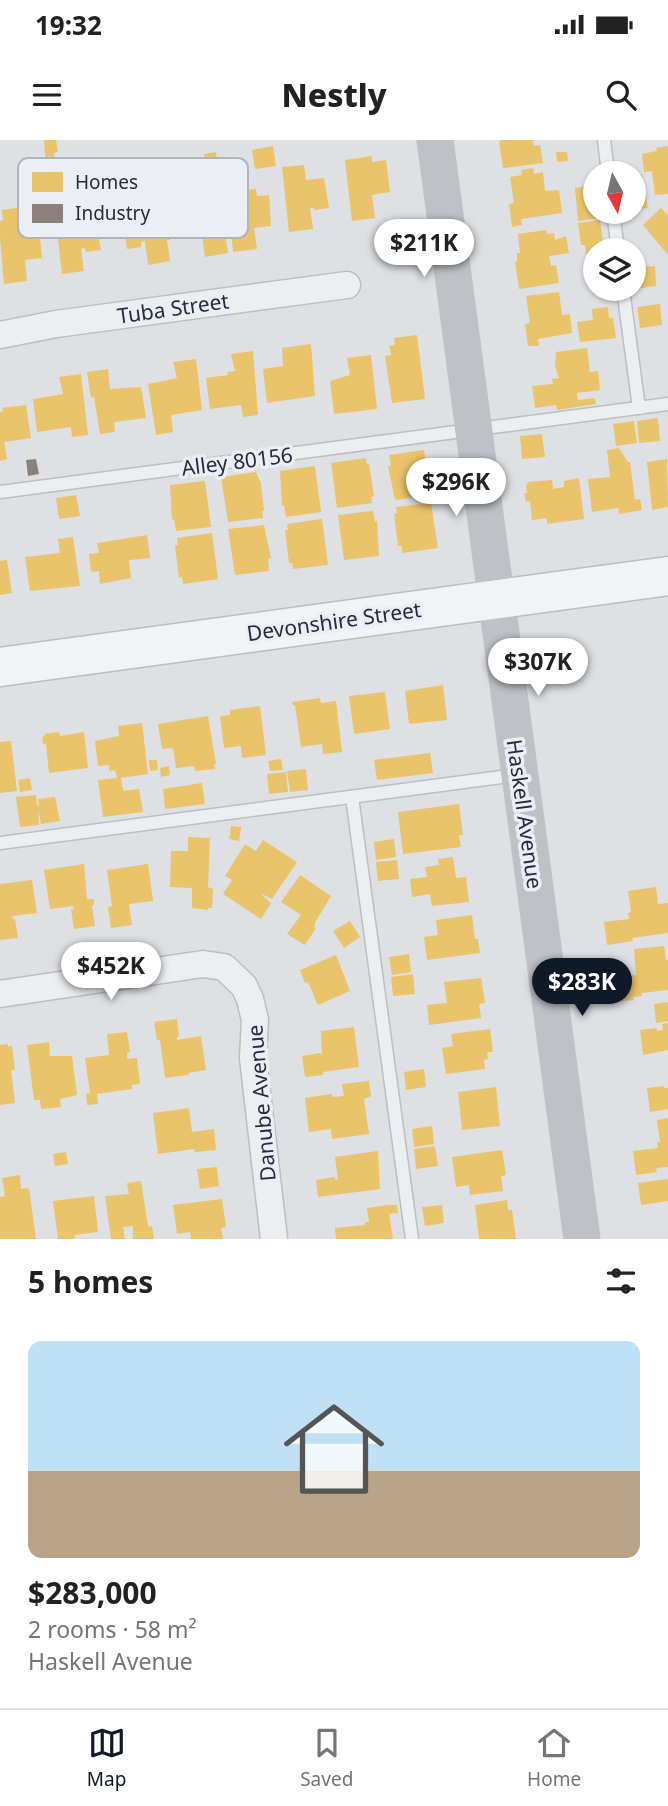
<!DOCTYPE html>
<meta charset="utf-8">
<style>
:root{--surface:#fff;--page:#f6f6f6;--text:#222;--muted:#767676;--line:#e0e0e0;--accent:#111827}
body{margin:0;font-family:"Noto Sans",sans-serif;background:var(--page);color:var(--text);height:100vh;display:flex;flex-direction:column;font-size:26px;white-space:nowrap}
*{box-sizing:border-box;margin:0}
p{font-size:23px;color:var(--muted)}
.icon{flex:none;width:38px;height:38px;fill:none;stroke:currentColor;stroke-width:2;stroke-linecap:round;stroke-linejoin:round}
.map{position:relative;height:1099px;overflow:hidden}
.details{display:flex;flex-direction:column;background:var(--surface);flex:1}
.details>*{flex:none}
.needle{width:46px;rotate:172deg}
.fabs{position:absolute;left:583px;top:21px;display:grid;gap:14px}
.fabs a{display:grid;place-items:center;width:63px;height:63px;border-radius:50%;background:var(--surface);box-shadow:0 2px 5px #0004;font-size:35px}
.price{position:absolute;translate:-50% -60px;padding:0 16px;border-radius:24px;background:#fff;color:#222;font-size:23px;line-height:46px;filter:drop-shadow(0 2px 4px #0008)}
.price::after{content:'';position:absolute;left:50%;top:42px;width:21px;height:16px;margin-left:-10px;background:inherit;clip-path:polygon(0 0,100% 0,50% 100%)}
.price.active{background:var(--accent);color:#fff}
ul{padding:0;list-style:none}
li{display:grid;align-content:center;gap:14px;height:371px;padding:0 28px}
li+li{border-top:2px solid var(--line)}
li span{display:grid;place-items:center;height:217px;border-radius:14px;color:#555}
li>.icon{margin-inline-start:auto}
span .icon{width:126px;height:126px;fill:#fffc;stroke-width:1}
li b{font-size:30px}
h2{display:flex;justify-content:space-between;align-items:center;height:84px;padding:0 28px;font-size:30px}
.status{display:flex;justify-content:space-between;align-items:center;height:49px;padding:0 35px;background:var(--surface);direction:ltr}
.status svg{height:19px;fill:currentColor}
header{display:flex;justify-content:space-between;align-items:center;height:91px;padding:0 28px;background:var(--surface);font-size:32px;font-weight:800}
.tab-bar{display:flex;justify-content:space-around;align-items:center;height:98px;border-top:2px solid var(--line);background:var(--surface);font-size:19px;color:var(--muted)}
.tab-bar a{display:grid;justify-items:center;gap:4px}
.tab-bar .active{color:var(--accent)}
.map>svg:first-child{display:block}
.homes{fill:#e9c46a}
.industry{fill:#8a817c}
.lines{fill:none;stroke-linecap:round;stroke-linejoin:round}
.lane-casing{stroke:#bdbec2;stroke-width:15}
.street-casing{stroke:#bdbec2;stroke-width:29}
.primary-casing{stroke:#bbbdc1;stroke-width:41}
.lane{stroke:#edeef0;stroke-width:12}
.street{stroke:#edeef0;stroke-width:26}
.secondary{stroke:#bfc1c6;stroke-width:37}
.primary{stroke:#f2f3f4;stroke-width:38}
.labels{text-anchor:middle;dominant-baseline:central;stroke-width:7;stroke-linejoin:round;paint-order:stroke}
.street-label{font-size:21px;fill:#262c3c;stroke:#ebeef4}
.key{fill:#ebeef4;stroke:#b0b4bd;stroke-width:2}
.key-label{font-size:19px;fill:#262c3c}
</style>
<div class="status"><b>19:32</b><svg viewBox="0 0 49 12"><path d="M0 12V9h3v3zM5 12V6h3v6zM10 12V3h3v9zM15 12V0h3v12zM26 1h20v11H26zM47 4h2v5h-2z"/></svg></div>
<header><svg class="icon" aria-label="menu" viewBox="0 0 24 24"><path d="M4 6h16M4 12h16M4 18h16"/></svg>Nestly<svg class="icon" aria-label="search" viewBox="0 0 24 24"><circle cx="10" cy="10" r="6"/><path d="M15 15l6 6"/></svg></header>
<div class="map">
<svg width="668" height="1099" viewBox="0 0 668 1099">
<rect width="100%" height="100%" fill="#dee0e4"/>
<!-- homes -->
<g class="homes">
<path d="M44,0H56L58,12L54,13L56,26L46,27Z"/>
<path d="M501,0H533L534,6L540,5L543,23L503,28L499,2Z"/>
<path d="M273,6L276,26L255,29L252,10Z"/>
<path d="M668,6V54L655,55L652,31L644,32L642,14L657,11L656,8Z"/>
<path d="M216,12L218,31L207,33L204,14Z"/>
<path d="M556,12H567L568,21L557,22Z"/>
<path d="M372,16V22L386,20L390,52L372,55L375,78L352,81L345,20Z"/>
<path d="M304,25L306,40L324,38L329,68L314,70V68H310L313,89L289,92L282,27Z"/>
<path d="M533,28L534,34L543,32L545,51L559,50L562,73L521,79L522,85L512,87L509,64L514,63L510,37L522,35L521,30Z"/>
<path d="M642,34L648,68L634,70V35Z"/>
<path d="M594,45L595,72H599L600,78L578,81L575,48Z"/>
<path d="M256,49L257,56L269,55L271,86L254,88L257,109L233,112L228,52Z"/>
<path d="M207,55L209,65L221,63L228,113L205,117L202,94L183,97L179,65L193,63L192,58Z"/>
<path d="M162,59L170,100H167L170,121L148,125L145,101L141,102V107L127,109L122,78H117L115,67Z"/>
<path d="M23,67L27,83L26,89L39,87L42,118L25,120L27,141L4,144L0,98V81L3,80L2,70Z"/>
<path d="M86,68L88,80L95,79L101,110L86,112L85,108L81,109L84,131L62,134L55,73Z"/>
<path d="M661,68L668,75V115L643,85Z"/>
<path d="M600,80L603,102L600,103L601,110L586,114L585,105H581L578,83Z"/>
<path d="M546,90L547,94L554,93L555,100L566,96L569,113L549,116L551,126L556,125L559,143L519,149L515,122L517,121V113H520L518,94Z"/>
<path d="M655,126L656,146L635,149L634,128Z"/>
<path d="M559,152L562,175L570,174L572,193L538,199L539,206H528L525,184L530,183L526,156Z"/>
<path d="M660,164L662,185L640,188L637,167Z"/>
<path d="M608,167L609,178H613L616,198L580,202L577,182L593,180L592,169Z"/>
<path d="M417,195L425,259L392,263L385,216L391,215L389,206L395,205L394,198Z"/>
<path d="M311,204L315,256L267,263L263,229L283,226L282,208Z"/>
<path d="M587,208L590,232L598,231L600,250L577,253L578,260L595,258L596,264L557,270L556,265L535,268L532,246L553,244L552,239L559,238L555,226L556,212Z"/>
<path d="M253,211L258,275L243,277L241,265L210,269L206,238L228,235L227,232L235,231L231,214Z"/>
<path d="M371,215L377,269L334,274L330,241L350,235L347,218Z"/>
<path d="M196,219L202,270L171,275L173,292L156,295L148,244L177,238L173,222Z"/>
<path d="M108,229L110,249L141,247L146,278L114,282L115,292L100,294L94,257L91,258L87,232Z"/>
<path d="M81,234L88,295L72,297L71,287L37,292L33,259L63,254L59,237Z"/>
<path d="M26,265L31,298L4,302L7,319L0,321V272L3,271L2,268Z"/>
<path d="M658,278L660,301L639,303L637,281Z"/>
<path d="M634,281L637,303L616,306L613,284Z"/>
<path d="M542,294L545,317L522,319L520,296Z"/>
<path d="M619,308L628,322H630L635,360L640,359L642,370L619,374L618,368L592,372L588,339L610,337L607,310Z"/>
<path d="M424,310L430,355L395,360L388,326H391L389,315Z"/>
<path d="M366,318L367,324H369L374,356L371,357L372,363L337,368L331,323Z"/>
<path d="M667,319L668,367L652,370L647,322Z"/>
<path d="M315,326L321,372L286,377L284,365L282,366L280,331Z"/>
<path d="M256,332L261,344L264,371H262L263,378L228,382L221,337Z"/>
<path d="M579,338L584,379L547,384V378L532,380L530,361L526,362L524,353H527L526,346L528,342L552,340L553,349L564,347V341Z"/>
<path d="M205,341L211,387L176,391L174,379L172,380L170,345Z"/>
<path d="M76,355L80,376L59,379L56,358Z"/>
<path d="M431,363L438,408L402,413V406H398L394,374L397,373L396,367Z"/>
<path d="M373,371L375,382L377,381L379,416L344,420L338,375Z"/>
<path d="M322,379L328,425L293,429L292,423H289L285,390H288L287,384Z"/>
<path d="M264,385L271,418L268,419L269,431L235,435L228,389Z"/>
<path d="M212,393L218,439L183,444L182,437L179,438L175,405H178L177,398Z"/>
<path d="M147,395L150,418L129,420L131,438L100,444L99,431L91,432L89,414L99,413L97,403Z"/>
<path d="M73,397L80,446L30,451L25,417L60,413L58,399Z"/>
<path d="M7,420L12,453L0,455V421Z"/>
<path d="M443,545L447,580L409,584L405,551Z"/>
<path d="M385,552L390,589L354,594L349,556Z"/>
<path d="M320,558L321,563L336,561L342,612L323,614L322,604L301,607L295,565L293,566L292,562Z"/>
<path d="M260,566L266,615L242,618L241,606L224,608L220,576L230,575V570Z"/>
<path d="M208,576L216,624H214L215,629L195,631L194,626L176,628L173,608L162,609L158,584Z"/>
<path d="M142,583L148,634L121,638L123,651L139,649L143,672L103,677L98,640L117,638L115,630L109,631V625L98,626L95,601L119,596L118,586Z"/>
<path d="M59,592L60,596L84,592L88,628L49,633L46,604H43L42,597L45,596L44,594Z"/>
<path d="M11,601L17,651L0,653V602Z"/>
<path d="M430,613L433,633L377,640L374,620Z"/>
<path d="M281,619L283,630L270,631L268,621Z"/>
<path d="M149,620H157L158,630L150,631Z"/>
<path d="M169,626L170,635L161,637L160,628Z"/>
<path d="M306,629L308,650L290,652L287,631Z"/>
<path d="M286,632L288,652L269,654L267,634Z"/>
<path d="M30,638L32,650L20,652L18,640Z"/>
<path d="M202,643L205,664L165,669L163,649Z"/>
<path d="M36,655L37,665H39L38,659L55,657L60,681L41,684L38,670L39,685L20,687L16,657Z"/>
<path d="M459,664L463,695H459L461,707L403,714L398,672Z"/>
<path d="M231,686L241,687L239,701L229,699Z"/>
<path d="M188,697L210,698L208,747L213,749L212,768H208V770L192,768V748L170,747L171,711H188Z"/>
<path d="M394,699L396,717L376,720L374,702Z"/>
<path d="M263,700L297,722L272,759L260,753L271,763L261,779L223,754L232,740L225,736L245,704L256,711Z"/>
<path d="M453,717L456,738L466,737L469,762L432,766L430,754L412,757L410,739L427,737L425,727L439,725L438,719Z"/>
<path d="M397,720L399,739L378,741L376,722Z"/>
<path d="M84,724L87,759H94V765L92,766L95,786L74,789L71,769H74L73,766L50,769L44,730Z"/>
<path d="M148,724L153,761L129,764L132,785L111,788L108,767L112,766L107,730Z"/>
<path d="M300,735L331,756L316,781L314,787L316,788L305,805L287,794L301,775L281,762Z"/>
<path d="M32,740L37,773L12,776L13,779H15L18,798L0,800V744Z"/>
<path d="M656,747L658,764L668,763V793L632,798L633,801L607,805L604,782L629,779L628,773L631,772L628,751Z"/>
<path d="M472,775L475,799H478L480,813L427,820L424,797L438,795L436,780Z"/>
<path d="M350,781L360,797L344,808L333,791Z"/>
<path d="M664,806L666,820H668V850L642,853V856L633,857L634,860L614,862L611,838L636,835L634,809Z"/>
<path d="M409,814L411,832L392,835L389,817Z"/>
<path d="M336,815L350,851L318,865L308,842L305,843L300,830Z"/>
<path d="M413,834L415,854L393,856L391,837Z"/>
<path d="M481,838L485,863L479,864L481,878L429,885L427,865L447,863L444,842Z"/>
<path d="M666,862L668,863V881L656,883L654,864Z"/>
<path d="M177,879L179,897H177V900L201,896L206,930L188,933L189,935L165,938L160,900H157L154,882Z"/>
<path d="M668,883V910L643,915L640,890L657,888V891L663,890L662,884Z"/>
<path d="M354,887L359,927L323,932V935L305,937L302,916L320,913L322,915L321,891Z"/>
<path d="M490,889L493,912H487L488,919L484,920L485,929L446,934L442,908L453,906L451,894Z"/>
<path d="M127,892L130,912L127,913V919L137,918L140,944L132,945V949L97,954L98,964L87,965L86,954L90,953L85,918L109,915L107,894Z"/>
<path d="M49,902L50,916H72L77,955L60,959L61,967L41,969L40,960H34L27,905Z"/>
<path d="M8,904V907L12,906L15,930H11L15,963L0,965V905Z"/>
<path d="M424,929L426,947L406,950L404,932Z"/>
<path d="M369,941L371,956L364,959L369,994L332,999L331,989L309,992L305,958L332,954V957L344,956L342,944Z"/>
<path d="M664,946V948H668V969L650,972L647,948Z"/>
<path d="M496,947L500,986L462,990L458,952Z"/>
<path d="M189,968L192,992L214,989L216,1010L195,1012L194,1009L158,1014L153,973Z"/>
<path d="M668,978V1027L656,1028L657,1032L636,1035L633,1011L658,1008L657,1002H660L657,980Z"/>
<path d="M432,986L434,1004L414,1007L412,989Z"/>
<path d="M435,1006L438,1026L416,1029L414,1009Z"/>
<path d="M502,1010L506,1035L501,1036L503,1051L470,1055L469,1045L456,1047L452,1017Z"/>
<path d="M378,1011L380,1049L318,1057L316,1040L335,1037V1040L338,1039L335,1017Z"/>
<path d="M66,1012L68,1024L55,1026L53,1014Z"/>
<path d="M217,1027L219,1046L200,1049L197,1029Z"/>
<path d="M20,1035L21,1049L29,1048L36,1099H0V1057L5,1056L2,1038Z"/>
<path d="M668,1039V1061L641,1065L638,1043Z"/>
<path d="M141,1041L147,1080L149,1087L152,1086L154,1099H133V1086L123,1087L125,1099H111L105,1056L129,1054L127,1043Z"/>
<path d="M94,1056L98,1092L74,1095L75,1099H58L53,1061Z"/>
<path d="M222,1059L226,1087L221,1088L223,1099H191L190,1092L177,1094L173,1065Z"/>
<path d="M507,1060L508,1070H512L516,1099H479L475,1065Z"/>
<path d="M388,1065H397L398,1073L389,1074L393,1099H336L335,1088L365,1085V1082H369L367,1068Z"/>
<path d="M442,1065L444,1083L425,1086L422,1067Z"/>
</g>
<!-- industry -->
<path class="industry" d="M36,319L39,334L28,336L26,320Z"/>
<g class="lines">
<defs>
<g id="lane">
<path d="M604,0L608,33"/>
<path d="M613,72L618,110"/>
<path d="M623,149L639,268"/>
<path d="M0,352L668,264"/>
<path d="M352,657L412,1099"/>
<path d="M0,703L517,635"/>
</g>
<g id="street">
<path d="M0,195L56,184L347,145"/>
<path d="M0,854L203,824L224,827L244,846L250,859L255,880L253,918L274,1099"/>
</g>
<path id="primary" d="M0,527L668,436"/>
</defs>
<!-- lane casing -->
<use href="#lane" class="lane-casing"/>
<!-- street casing -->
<use href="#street" class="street-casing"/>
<!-- primary casing -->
<use href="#primary" class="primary-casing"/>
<!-- lane -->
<use href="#lane" class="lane"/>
<!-- street -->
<use href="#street" class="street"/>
<!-- secondary -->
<path class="secondary" d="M435,0L582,1099"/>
<!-- primary -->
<use href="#primary" class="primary"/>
</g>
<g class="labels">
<!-- street labels -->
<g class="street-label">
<text transform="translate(173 168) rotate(-8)">Tuba Street</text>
<text transform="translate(237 321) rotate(-7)">Alley 80156</text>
<text transform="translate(334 481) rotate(-8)">Devonshire Street</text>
<text transform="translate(525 674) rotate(82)">Haskell Avenue</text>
<text transform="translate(261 963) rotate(-95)">Danube Avenue</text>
</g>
</g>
<!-- legend -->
<rect x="18" y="18" width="230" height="80" rx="10" class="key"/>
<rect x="32" y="32" width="31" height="20" fill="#e9c46a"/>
<rect x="32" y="64" width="31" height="19" fill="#8a817c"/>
<g class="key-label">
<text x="75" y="49">Homes</text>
<text x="75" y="80">Industry</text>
</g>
</svg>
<div class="fabs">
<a><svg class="needle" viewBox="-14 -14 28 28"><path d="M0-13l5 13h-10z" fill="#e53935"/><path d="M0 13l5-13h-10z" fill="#767676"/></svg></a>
<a><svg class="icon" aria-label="layers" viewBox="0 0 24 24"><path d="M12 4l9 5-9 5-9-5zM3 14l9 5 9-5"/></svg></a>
</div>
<b class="price" style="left:424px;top:139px">$211K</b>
<b class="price" style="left:456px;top:378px">$296K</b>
<b class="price" style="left:538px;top:558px">$307K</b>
<b class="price" style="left:111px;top:862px">$452K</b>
<b class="price active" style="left:582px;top:878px">$283K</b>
</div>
<section class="details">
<h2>5 homes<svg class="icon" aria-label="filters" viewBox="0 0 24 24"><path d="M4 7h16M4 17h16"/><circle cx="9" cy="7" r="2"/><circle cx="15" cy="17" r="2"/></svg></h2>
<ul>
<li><span style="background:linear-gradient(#bfe0f5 60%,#b9a48a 0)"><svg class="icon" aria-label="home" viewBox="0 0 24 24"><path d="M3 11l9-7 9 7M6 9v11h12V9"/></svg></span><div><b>$283,000</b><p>2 rooms · 58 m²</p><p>Haskell Avenue</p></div></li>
</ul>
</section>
<nav class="tab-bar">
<a class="active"><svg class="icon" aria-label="map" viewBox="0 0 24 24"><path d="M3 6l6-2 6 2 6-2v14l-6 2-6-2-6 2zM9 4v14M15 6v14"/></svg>Map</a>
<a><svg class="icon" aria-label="saved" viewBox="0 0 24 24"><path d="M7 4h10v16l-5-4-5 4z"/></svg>Saved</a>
<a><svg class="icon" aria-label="home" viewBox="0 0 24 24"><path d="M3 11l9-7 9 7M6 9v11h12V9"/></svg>Home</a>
</nav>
